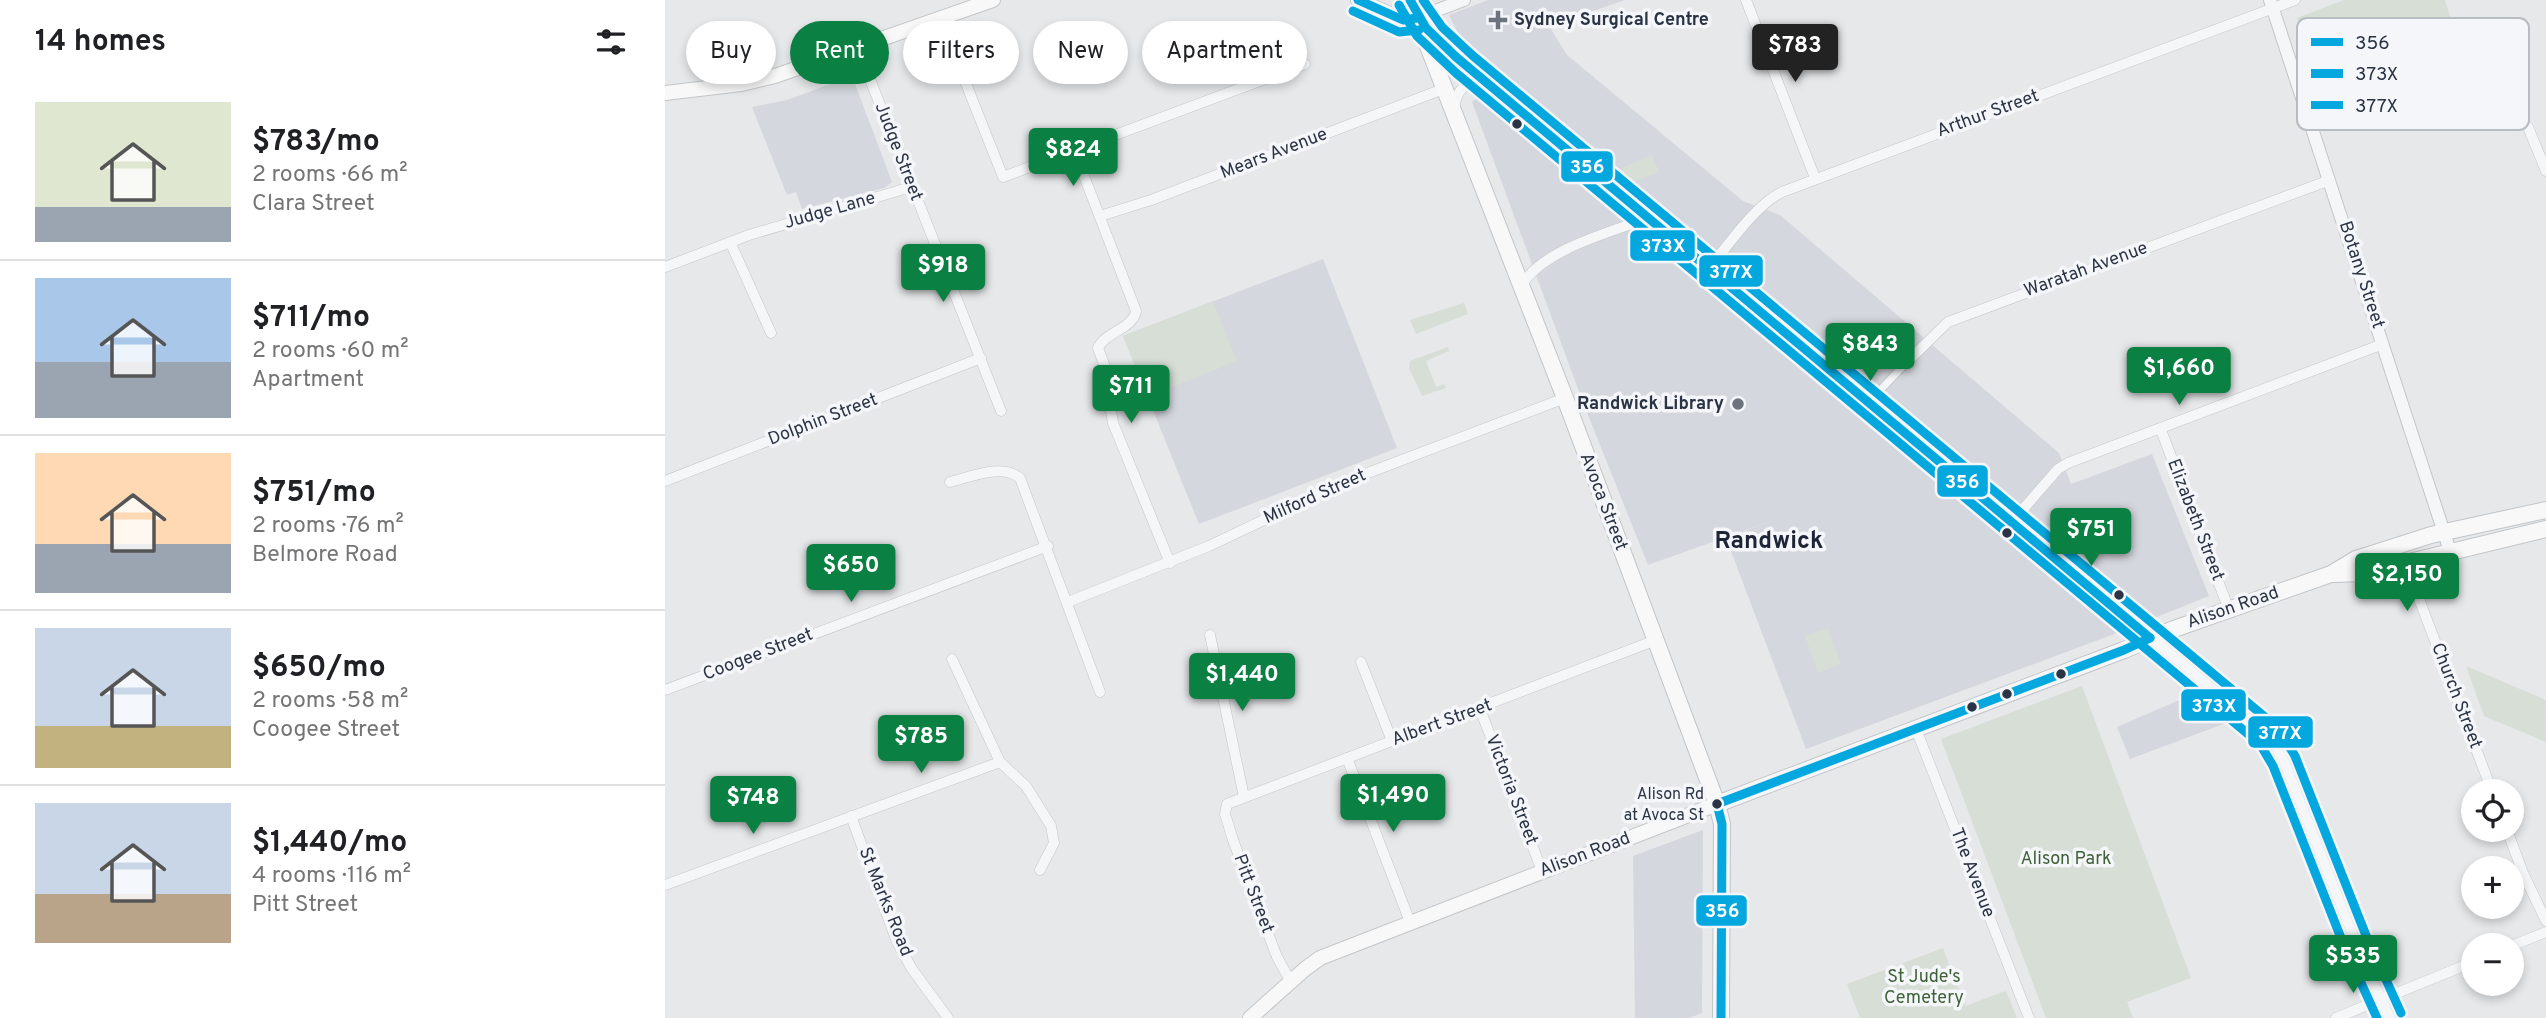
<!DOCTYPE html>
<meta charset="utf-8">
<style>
:root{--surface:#fff;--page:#f6f6f6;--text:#202124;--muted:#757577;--line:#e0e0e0;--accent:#0b8043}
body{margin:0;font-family:Overpass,sans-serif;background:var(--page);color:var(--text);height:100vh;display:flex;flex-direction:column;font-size:26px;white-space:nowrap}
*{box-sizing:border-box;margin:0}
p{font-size:23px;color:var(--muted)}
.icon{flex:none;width:38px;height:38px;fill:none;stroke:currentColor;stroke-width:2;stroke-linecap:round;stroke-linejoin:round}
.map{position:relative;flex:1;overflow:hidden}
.sheet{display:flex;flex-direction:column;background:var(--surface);width:665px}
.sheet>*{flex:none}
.top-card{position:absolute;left:21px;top:21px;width:665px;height:63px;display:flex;gap:14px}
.controls{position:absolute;left:1796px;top:779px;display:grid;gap:14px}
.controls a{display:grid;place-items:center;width:63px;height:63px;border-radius:50%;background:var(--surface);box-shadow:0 4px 10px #0003;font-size:35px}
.price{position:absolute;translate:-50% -60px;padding:0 16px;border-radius:7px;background:var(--accent);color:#fff;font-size:23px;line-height:46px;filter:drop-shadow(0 2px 4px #0008)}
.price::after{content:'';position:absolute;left:50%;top:42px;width:21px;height:16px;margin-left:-10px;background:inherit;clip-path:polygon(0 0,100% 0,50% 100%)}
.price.active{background:#222;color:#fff}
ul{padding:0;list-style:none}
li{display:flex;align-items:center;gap:21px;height:175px;padding:0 35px}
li+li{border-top:2px solid var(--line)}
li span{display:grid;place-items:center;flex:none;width:196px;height:140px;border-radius:0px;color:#555}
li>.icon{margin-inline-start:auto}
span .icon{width:84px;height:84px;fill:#fffc;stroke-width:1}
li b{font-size:30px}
h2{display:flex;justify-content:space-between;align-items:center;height:84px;padding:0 35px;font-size:30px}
.chip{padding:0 24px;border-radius:32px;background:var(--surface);box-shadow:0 4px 10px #0003;font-size:24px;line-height:63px}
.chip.active{background:var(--accent);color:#fff}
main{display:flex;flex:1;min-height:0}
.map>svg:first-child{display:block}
.built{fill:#d4d7dd}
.green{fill:#d6ded6}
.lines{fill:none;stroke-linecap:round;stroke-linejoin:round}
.pedestrian-casing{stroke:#c4c6c8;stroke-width:9}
.minor-casing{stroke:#c4c6c8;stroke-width:11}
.tertiary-casing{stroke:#c4c6c8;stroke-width:14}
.secondary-casing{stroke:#c4c6c8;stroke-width:16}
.primary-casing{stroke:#c2c5c8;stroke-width:18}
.pedestrian{stroke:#f5f6f7;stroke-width:7}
.minor{stroke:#f5f6f7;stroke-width:10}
.tertiary{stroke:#f5f6f7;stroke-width:12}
.secondary{stroke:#f8f8f8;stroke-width:14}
.primary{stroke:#f8f8f8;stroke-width:16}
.bus-1-casing{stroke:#f4f6f9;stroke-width:14}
.bus-2-casing{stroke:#f4f6f9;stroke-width:14}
.bus-3-casing{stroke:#f4f6f9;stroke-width:14}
.bus-1{stroke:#04a8de;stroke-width:9}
.bus-2{stroke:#04a8de;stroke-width:9}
.bus-3{stroke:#04a8de;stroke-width:9}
.poi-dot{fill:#6c737f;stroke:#f4f6f9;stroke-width:2.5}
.bus-dot{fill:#2b3445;stroke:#f4f6f9;stroke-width:2.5}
.labels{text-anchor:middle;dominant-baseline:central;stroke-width:7;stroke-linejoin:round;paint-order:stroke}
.bus-label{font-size:16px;fill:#2b3445;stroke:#f4f6f9;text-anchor:end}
.poi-label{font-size:18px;font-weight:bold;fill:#2b3445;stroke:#f4f6f9;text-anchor:start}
.street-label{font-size:18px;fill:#2b3445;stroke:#f4f6f9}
.park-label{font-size:18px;fill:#3f6138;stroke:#f4f6f9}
.district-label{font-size:24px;font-weight:bold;fill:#1d2536;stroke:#f4f6f9}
.key{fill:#f4f6f9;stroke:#b8bcc3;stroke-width:2}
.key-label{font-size:19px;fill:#2b3445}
.line-badge{stroke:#f4f6f9;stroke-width:2.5}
.badge-label{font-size:19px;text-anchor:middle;font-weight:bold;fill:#fff}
</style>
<main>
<section class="sheet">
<h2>14 homes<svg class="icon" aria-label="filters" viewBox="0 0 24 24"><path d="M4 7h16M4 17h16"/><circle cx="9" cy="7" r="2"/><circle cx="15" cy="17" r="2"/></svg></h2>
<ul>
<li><span style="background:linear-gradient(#dfe7d0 75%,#9aa5b1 0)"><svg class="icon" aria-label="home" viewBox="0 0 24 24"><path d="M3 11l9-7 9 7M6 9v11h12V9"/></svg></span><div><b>$783/mo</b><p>2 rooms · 66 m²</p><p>Clara Street</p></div></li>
<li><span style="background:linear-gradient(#a9c7e8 60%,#9aa5b1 0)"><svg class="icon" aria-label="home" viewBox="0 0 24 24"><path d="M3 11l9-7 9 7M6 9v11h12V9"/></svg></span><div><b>$711/mo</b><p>2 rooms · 60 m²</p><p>Apartment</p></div></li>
<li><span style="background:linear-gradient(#ffd9b3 65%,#9aa5b1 0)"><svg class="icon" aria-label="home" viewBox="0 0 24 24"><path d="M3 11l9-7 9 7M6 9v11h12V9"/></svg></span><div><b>$751/mo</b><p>2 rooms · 76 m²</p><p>Belmore Road</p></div></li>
<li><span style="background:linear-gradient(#c9d6e8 70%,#c2b280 0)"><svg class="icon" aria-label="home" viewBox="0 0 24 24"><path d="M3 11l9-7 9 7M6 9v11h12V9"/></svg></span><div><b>$650/mo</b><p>2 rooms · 58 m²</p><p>Coogee Street</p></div></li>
<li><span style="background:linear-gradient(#c9d6e8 65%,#b9a48a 0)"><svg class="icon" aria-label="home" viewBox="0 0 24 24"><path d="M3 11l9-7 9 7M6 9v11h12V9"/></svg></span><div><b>$1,440/mo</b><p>4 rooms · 116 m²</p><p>Pitt Street</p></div></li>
</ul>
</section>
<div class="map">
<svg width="1881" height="1018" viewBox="0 0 1881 1018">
<rect width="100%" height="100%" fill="#e6e8ea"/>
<!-- built -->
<g class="built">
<path d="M823,0H960L884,26L902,55L1078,201L1115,215L1394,453L1406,484L1487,454L1544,596L1444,636L1141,749L1061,538L1106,521L983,565L919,405L807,102L842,75L794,35L784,15Z"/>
<path d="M187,76L227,182L219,188L137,209L131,192L122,195L87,107L122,100Z"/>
<path d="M658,259L732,448L534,524L458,336Z"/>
<path d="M1526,695L1561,723L1465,759L1452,727Z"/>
<path d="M1038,830L1037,1013L1024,1018H970L968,856Z"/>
</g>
<!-- green -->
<g class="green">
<path d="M1679,0H1780L1804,73L1665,118L1632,18Z"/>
<path d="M987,155L994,171L992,173L969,182L954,169Z"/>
<path d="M548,301L572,361L483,397L458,336Z"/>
<path d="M799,303L803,314L751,334L745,320Z"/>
<path d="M783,347L784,351L761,361L771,387L779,384L781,388L757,396L744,368L745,361Z"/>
<path d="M1163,628L1176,664L1153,673L1140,636Z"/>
<path d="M1801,666L1881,700V742L1819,716Z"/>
<path d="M1417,686L1526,978L1462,1002L1468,1018H1381L1276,739Z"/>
<path d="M1278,948L1300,1006L1341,991L1352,1018H1195L1182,984Z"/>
</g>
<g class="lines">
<defs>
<path id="pedestrian" d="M1204,402L1241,363"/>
<g id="minor">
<path d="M1081,0L1150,178"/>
<path d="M275,18L338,177L640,64"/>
<path d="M760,27L799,64L1604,736L1619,761L1689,938L1725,1018"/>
<path d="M193,49L336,411"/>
<path d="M789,109C791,90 802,78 822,83"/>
<path d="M1863,127L1881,171"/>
<path d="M409,150L471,311C467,330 441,331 433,348L449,391L446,411L448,423L505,563"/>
<path d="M435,216L486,200L781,88"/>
<path d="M66,244L106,333"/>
<path d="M0,267L84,235L246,187"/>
<path d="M1044,268C1064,245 1089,206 1117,192L1630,0"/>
<path d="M856,286C878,249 944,233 983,218"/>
<path d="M1241,363L1283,322L1665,180"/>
<path d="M1496,430L1564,610"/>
<path d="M0,481L316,358"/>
<path d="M285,482C306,477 336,463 355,478L435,692"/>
<path d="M1347,522L1393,469L1403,463L1718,344"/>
<path d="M1740,562L1827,791"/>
<path d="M403,602L544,546L679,482L900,398"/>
<path d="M545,635L579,797"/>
<path d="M287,659L335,762L361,786L386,826L389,843L375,870"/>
<path d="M696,662L727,741"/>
<path d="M0,690L383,546"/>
<path d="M815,709L877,871"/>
<path d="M1251,729L1364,1018"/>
<path d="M682,758L745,922"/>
<path d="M186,816L232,942L247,969L283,1018"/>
<path d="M1842,830L1858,873L1881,921"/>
<path d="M0,885L335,762"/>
<path d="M1846,946L1881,932"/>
<path d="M626,982L612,957L568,840L560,814L562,804L991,640"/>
<path d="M1671,1018L1808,962"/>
</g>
<g id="tertiary">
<path d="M1605,0L1785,551"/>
<path d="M752,18L799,0"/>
</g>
<g id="secondary">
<path d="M693,0L738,20L752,18"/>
<path d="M0,93L76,84L110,76L328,0"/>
<path d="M585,1018L640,969L655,958L1052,804"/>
</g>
<g id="primary">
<path d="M745,0L900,398L1052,804L1057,824L1056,1018"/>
<path d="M1668,574L1699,573L1881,529"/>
<path d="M1052,804L1459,650L1509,629L1666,574L1691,559L1766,535L1881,510"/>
</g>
</defs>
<!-- pedestrian casing -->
<use href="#pedestrian" class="pedestrian-casing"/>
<!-- minor casing -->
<use href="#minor" class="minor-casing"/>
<!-- tertiary casing -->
<use href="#tertiary" class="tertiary-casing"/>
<!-- secondary casing -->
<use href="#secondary" class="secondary-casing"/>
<!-- primary casing -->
<use href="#primary" class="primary-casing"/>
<!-- pedestrian -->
<use href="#pedestrian" class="pedestrian"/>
<!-- minor -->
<use href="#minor" class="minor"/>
<!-- tertiary -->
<use href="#tertiary" class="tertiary"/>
<!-- secondary -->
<use href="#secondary" class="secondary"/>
<!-- primary -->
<use href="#primary" class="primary"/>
<defs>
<g id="bus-1">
<path d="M693,0L738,20L752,18"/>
<path d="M745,0L761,28L791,57L1485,638"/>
<path d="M1052,804L1459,650L1485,638"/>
<path d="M1052,804L1057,824L1056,1018"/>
</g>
<g id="bus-2">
<path d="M734,5L752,36L791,73L1595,744L1608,766L1678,943L1712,1018"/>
<path d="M688,11L734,32L754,30"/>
</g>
<path id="bus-3" d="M758,0L777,27L807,55L1613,728L1630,756L1700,933L1736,1013"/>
</defs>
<!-- bus-1 casing -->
<use href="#bus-1" class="bus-1-casing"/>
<!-- bus-2 casing -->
<use href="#bus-2" class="bus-2-casing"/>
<!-- bus-3 casing -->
<use href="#bus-3" class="bus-3-casing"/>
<!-- bus-1 -->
<use href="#bus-1" class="bus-1"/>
<!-- bus-2 -->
<use href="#bus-2" class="bus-2"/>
<!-- bus-3 -->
<use href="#bus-3" class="bus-3"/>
</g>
<!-- markers -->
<g class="poi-dot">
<path d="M829.5 9.5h7v7h7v7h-7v7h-7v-7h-7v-7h7z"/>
<circle cx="1073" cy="404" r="7"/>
</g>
<g class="bus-dot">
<circle cx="852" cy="124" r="6"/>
<circle cx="1342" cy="533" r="6"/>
<circle cx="1454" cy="595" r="6"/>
<circle cx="1396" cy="674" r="6"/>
<circle cx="1342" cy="694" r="6"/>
<circle cx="1307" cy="707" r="6"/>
<circle cx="1052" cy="804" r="6"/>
</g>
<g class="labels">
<!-- bus labels -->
<g class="bus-label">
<text x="1039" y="795">Alison Rd<tspan x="1039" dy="21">at Avoca St</tspan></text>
</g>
<!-- poi labels -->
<g class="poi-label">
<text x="849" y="20">Sydney Surgical Centre</text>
<text x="1059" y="404" text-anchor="end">Randwick Library</text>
</g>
<!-- street labels -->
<g class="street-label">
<text transform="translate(1323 114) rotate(-20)">Arthur Street</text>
<text transform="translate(233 152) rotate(69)">Judge Street</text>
<text transform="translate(609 154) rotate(-21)">Mears Avenue</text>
<text transform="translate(165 211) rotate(-16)">Judge Lane</text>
<text transform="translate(1421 270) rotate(-20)">Waratah Avenue</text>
<text transform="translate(1696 275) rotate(72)">Botany Street</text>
<text transform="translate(158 420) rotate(-21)">Dolphin Street</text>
<text transform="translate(650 497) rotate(-24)">Milford Street</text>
<text transform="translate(938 502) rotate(69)">Avoca Street</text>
<text transform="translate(1530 520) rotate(69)">Elizabeth Street</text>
<text transform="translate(1568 608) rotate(-19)">Alison Road</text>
<text transform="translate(93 655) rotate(-21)">Coogee Street</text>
<text transform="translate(1791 696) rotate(69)">Church Street</text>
<text transform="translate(777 723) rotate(-20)">Albert Street</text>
<text transform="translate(846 790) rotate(69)">Victoria Street</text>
<text transform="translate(920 855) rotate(-21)">Alison Road</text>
<text transform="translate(1307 873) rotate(69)">The Avenue</text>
<text transform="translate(588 894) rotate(69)">Pitt Street</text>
<text transform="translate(220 902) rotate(68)">St Marks Road</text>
</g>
<!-- park labels -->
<g class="park-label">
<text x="1401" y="859">Alison Park</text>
<text x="1259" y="977">St Jude's<tspan x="1259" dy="21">Cemetery</tspan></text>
</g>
<!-- district labels -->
<g class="district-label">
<text x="1104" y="542">Randwick</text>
</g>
</g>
<!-- legend -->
<rect x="1632" y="18" width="232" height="112" rx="10" class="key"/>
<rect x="1646" y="38" width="32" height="8" fill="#04a8de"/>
<rect x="1646" y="69" width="32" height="9" fill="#04a8de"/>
<rect x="1646" y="101" width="32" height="8" fill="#04a8de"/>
<g class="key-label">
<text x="1690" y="49">356</text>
<text x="1690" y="80">373X</text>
<text x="1690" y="112">377X</text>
</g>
<g class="line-badge">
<rect x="895" y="150" width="54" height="33" rx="7" fill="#04a8de"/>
<rect x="964" y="229" width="67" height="33" rx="7" fill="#04a8de"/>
<rect x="1033" y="254" width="66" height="34" rx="7" fill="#04a8de"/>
<rect x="1271" y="464" width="53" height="34" rx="7" fill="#04a8de"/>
<rect x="1515" y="688" width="67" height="34" rx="7" fill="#04a8de"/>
<rect x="1582" y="715" width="67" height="34" rx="7" fill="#04a8de"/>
<rect x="1030" y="894" width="53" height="33" rx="7" fill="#04a8de"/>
</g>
<g class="badge-label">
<text x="922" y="173">356</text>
<text x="998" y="252">373X</text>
<text x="1066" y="278">377X</text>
<text x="1297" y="488">356</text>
<text x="1549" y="712">373X</text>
<text x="1615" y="739">377X</text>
<text x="1057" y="917">356</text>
</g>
</svg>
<div class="controls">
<a><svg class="icon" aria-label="locate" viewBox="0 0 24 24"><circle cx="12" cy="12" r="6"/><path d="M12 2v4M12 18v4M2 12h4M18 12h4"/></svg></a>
<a>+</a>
<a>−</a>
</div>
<b class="price active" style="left:1130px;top:84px">$783</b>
<b class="price" style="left:408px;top:188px">$824</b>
<b class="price" style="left:278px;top:304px">$918</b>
<b class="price" style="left:1205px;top:383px">$843</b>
<b class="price" style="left:1514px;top:407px">$1,660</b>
<b class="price" style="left:466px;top:425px">$711</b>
<b class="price" style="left:1426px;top:568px">$751</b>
<b class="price" style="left:186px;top:604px">$650</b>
<b class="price" style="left:1742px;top:613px">$2,150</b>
<b class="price" style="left:577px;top:713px">$1,440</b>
<b class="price" style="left:256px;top:775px">$785</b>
<b class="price" style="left:728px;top:834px">$1,490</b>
<b class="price" style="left:88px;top:836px">$748</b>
<b class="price" style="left:1688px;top:995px">$535</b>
<div class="top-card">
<a class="chip">Buy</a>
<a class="chip active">Rent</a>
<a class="chip">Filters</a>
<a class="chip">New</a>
<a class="chip">Apartment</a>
</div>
</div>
</main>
